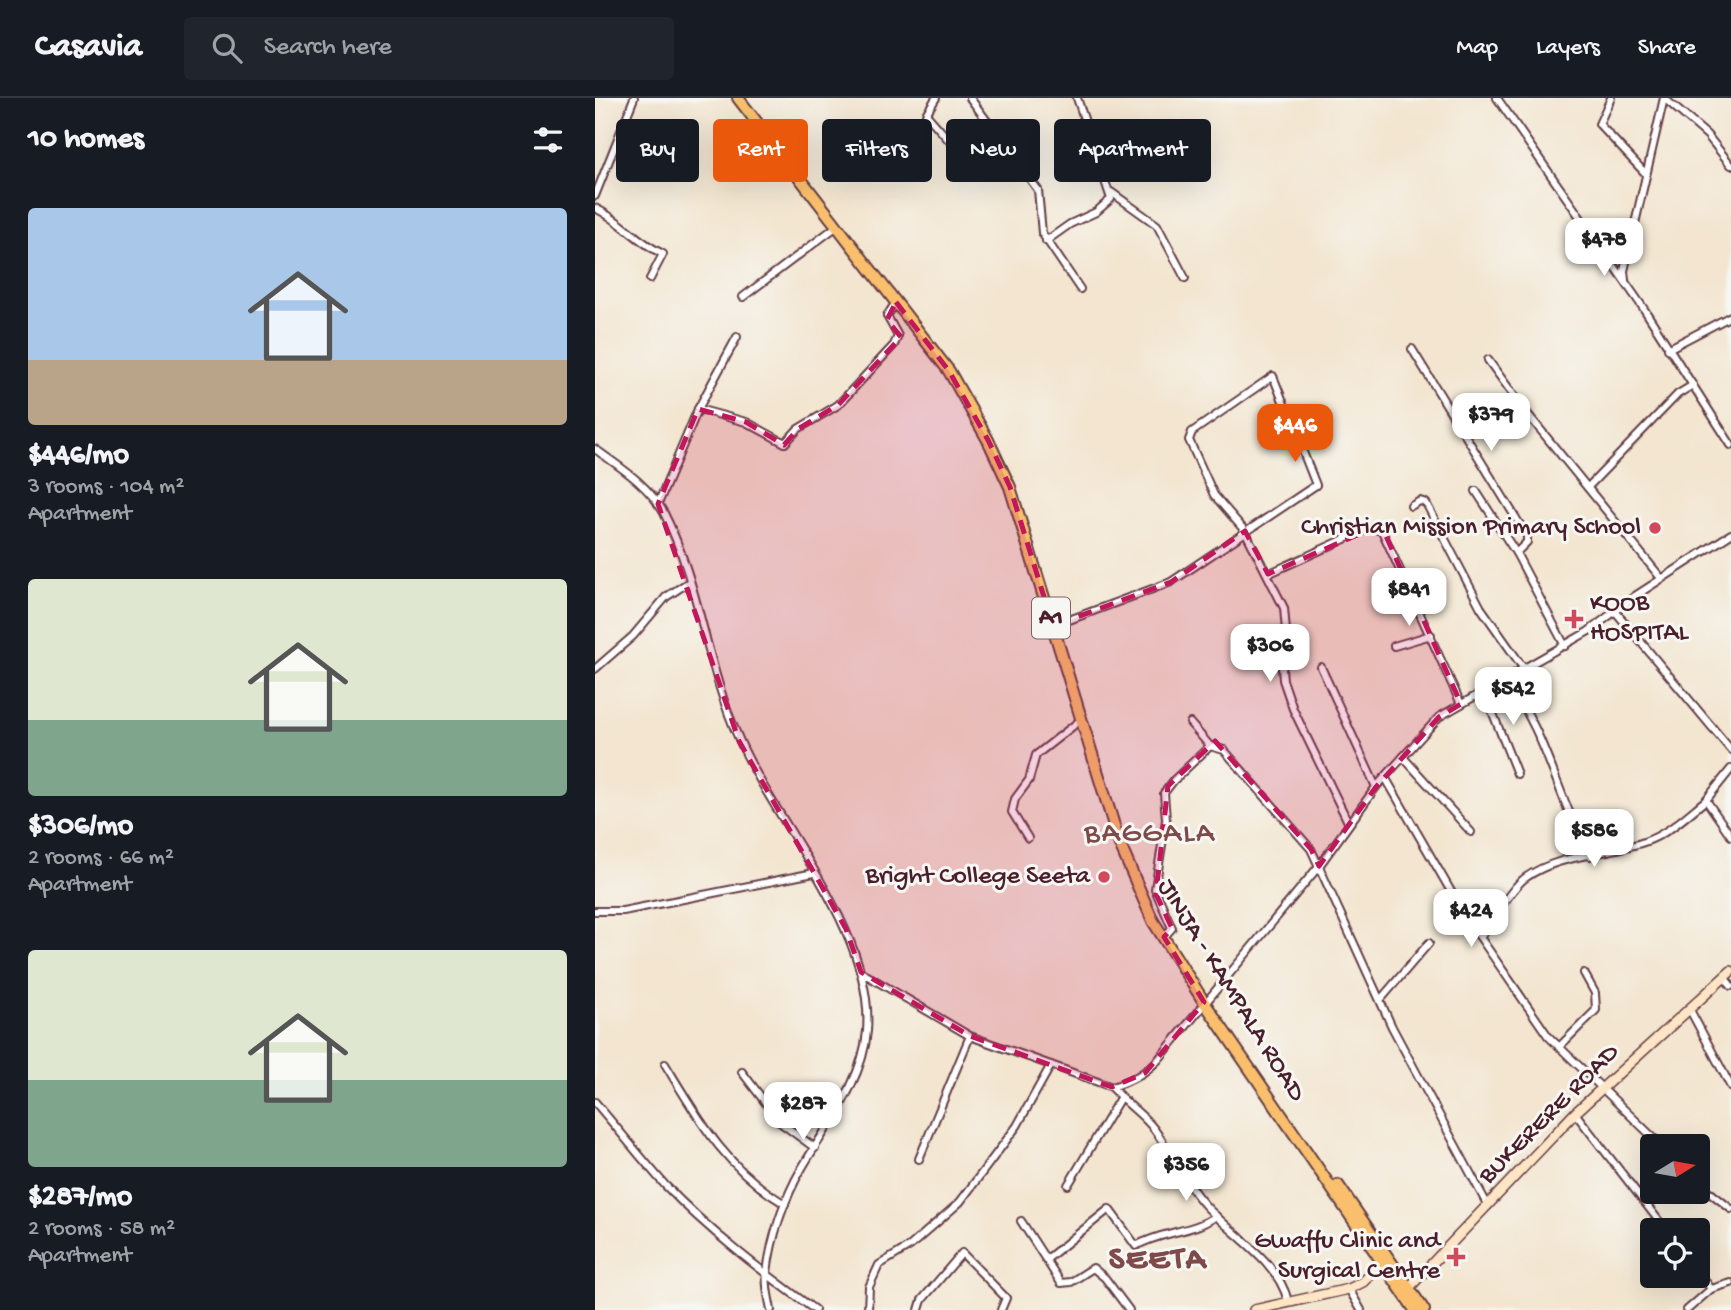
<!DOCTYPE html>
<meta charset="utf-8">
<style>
:root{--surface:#171b24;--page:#20242c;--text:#f1f3f6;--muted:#9ea1a6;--line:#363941;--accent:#ea580c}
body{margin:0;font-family:"Gochi Hand",sans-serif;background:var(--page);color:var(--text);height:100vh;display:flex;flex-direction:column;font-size:26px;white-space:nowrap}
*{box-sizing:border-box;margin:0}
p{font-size:23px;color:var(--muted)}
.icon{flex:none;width:38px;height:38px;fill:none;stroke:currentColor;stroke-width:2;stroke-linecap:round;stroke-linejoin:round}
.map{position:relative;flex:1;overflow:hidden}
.side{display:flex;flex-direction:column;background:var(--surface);width:595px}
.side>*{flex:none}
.top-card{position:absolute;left:21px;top:21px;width:665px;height:63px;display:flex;gap:14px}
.needle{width:46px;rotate:79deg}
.fabs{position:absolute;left:1045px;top:1036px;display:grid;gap:14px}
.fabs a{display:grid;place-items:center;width:70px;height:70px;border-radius:7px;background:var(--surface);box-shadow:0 7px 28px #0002;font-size:35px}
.price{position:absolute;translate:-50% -60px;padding:0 16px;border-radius:14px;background:#fff;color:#222;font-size:23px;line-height:46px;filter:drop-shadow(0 2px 4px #0008)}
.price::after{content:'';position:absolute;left:50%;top:42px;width:21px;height:16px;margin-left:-10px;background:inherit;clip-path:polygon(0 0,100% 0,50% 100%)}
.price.current{background:var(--accent);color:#fff}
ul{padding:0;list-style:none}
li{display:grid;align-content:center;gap:14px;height:371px;padding:0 28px}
li span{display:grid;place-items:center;height:217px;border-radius:7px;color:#555}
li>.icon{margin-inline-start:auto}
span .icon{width:126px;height:126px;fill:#fffc;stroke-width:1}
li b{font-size:30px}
h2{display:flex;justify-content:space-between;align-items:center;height:84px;padding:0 28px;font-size:30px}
.chip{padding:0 24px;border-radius:7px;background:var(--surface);box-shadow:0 7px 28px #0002;font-size:24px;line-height:63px}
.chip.current{background:var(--accent);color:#fff}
header{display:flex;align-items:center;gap:42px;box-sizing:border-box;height:98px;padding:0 35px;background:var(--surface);border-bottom:2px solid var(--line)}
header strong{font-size:33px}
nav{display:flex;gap:38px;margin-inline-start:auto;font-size:24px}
.search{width:490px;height:63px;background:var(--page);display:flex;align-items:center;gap:18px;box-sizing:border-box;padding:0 24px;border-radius:7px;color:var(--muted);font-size:26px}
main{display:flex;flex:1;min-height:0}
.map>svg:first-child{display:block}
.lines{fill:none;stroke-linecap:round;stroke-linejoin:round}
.street-casing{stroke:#633d44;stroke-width:10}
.secondary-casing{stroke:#633d44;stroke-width:12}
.highway-casing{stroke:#633d44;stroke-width:14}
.street{stroke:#fff;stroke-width:6}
.secondary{stroke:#fde5c5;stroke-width:9}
.highway{stroke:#f9bf6d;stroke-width:10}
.marked{fill:#c2185b;fill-opacity:0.2;stroke:#c2185b;stroke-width:5;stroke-dasharray:14 9;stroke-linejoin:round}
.poi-dot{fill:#d1495b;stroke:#f6f6f2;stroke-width:2.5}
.labels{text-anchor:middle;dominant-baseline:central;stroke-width:6;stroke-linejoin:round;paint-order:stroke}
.shield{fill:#f6f6f2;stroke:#7e6067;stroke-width:2}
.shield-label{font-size:24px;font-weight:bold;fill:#4a1f2b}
.poi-label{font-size:26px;fill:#4a1f2b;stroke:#f6f6f2;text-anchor:end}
.street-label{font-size:26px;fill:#4a1f2b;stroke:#f6f6f2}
.quarter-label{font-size:30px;letter-spacing:2px;fill:#7e4b4a;stroke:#f6f6f2}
.district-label{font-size:33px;font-weight:bold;letter-spacing:2px;fill:#7e4b4a;stroke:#f6f6f2}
</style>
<header>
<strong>Casavia</strong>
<div class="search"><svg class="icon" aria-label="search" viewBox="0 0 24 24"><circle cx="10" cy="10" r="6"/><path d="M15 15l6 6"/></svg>Search here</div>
<nav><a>Map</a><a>Layers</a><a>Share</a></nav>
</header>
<main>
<section class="side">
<h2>10 homes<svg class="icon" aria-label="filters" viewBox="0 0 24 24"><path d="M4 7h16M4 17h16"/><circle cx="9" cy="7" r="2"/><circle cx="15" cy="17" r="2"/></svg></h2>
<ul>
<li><span style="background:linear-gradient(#a9c7e8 70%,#b9a48a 0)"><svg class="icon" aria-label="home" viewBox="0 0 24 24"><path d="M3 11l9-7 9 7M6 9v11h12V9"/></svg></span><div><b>$446/mo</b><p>3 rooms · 104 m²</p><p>Apartment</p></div></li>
<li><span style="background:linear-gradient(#dfe7d0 65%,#7fa58c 0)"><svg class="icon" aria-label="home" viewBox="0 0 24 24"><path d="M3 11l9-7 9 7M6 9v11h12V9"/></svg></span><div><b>$306/mo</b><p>2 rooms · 66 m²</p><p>Apartment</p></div></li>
<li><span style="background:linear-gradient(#dfe7d0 60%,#7fa58c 0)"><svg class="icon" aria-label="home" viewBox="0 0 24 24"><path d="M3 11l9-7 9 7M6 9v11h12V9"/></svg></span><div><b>$287/mo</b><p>2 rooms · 58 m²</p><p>Apartment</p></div></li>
</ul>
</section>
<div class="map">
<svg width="1136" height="1212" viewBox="0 0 1136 1212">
<rect width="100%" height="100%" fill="#f6f6f2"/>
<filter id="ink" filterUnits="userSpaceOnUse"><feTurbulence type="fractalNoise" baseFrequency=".0143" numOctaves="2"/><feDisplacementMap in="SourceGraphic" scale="14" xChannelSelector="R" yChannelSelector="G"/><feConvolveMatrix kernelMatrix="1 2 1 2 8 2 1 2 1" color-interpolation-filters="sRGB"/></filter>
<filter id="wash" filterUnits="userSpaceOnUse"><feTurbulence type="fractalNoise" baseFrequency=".00686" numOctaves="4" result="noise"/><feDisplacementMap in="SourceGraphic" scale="28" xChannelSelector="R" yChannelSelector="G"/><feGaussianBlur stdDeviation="1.57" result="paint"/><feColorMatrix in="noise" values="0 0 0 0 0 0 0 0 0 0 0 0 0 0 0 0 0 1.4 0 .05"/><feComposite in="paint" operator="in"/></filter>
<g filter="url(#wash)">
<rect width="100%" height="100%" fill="#f3e5cf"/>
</g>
<g filter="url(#ink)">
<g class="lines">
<defs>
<g id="street">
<path d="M341,0L331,16L359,48"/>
<path d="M375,0L443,92L447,135L485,191"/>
<path d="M902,0L1049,211L1136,347"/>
<path d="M1016,0L1004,26L1051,76"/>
<path d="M1069,0L1112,37L1136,67"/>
<path d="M516,94L562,127L590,180"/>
<path d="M0,98L39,0"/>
<path d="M0,110C26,122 42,144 68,156L55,181"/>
<path d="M451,143L475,126L501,114L516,101L482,0"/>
<path d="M1030,182L1029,173L1069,0"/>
<path d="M148,199L242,128"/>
<path d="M817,251L932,438V444L921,455"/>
<path d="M1073,251L1136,218"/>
<path d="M893,262L931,314L1066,480"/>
<path d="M103,311L151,324L190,345L203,331L243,307L299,247L303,238L292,218L301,204"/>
<path d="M0,351C25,369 54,387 69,415C105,486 111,569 144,641C182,728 280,835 272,933C268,984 231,1028 207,1070C189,1101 176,1140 172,1175C170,1187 174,1200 176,1212"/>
<path d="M994,388L1083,296L1098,287"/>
<path d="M881,393L921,455L970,548"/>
<path d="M63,406L103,311L142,239"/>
<path d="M816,408L825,403L831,405L886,510L929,571"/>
<path d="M673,476L774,430L787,433L866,606"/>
<path d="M1020,513L1136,652"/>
<path d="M458,528L576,484L721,387L678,278L597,334L594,342L619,397L650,433L689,510L693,556L687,571L688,582L698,611L754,726"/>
<path d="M799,548L836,537"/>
<path d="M726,569L781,689"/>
<path d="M0,571L38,538L71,499L94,484"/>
<path d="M910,581C952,634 962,700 995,758"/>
<path d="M889,593L922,676"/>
<path d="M595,625L615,648L629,652L716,751L797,929L893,1108"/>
<path d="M808,659L876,734"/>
<path d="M1136,671L1111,702L1136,738"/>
<path d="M790,679L869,816L953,938L1067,1048"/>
<path d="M433,740L417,714L420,701L434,682L441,657L487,621"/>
<path d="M0,813H28L219,775"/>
<path d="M569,839L577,830L560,791L571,722L569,695L579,682L615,648"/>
<path d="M885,839C898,823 915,791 930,780C963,756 1011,757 1049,744C1073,736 1091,718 1111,702"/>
<path d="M266,874L375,938L517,989C536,983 549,976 563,962L724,768L781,689L844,619L994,533L1040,498L1136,436"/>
<path d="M1130,880L1136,888"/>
<path d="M786,901L834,845"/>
<path d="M1095,912L1136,989"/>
<path d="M964,949L1001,912L1000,895L989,875"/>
<path d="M70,966C104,1022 131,1071 190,1106"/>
<path d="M147,974L186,1025L220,1050"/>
<path d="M517,989C529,1005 547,1015 559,1031C577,1056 589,1084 610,1107C638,1138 682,1161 693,1203"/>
<path d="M0,1004C23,1031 46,1060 70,1087C115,1134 168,1174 220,1212"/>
<path d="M980,1015L1071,1132"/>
<path d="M324,1061L375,938"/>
<path d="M1102,1084L1136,1111"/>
<path d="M473,1087L525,1000"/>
<path d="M426,1123L466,1185L476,1184L498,1170L510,1180L534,1212"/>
<path d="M452,1161L514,1111L541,1148C566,1133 598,1135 621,1118"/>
<path d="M1102,1171L1116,1191L1136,1185"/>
<path d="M754,1191L766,1212"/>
<path d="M273,1212L274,1189L284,1167L315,1148L365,1104L422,1028L456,967"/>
<path d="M324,1212L327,1202L367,1155L411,1200L406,1212"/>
<path d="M1092,1212L1116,1191"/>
</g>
<g id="secondary">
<path d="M810,1194L980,1015L1136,873"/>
<path d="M659,1212L754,1191L768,1184L792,1160"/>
</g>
<g id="highway">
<path d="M143,0L354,273L393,342L415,389L525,747L558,823L609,904L820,1212"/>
<path d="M743,1087L829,1212"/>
</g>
</defs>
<!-- street casing -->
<use href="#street" class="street-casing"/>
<!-- secondary casing -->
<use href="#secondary" class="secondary-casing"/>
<!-- highway casing -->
<use href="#highway" class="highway-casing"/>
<!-- street -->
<use href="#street" class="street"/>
<!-- secondary -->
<use href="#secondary" class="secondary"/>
<!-- highway -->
<use href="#highway" class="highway"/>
</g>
</g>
<!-- marked area -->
<path class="marked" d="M301,204L354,273L393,342L415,389L458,528L576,484L650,433L673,476L778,430L791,438L866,606L844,619L781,689L724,768L716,751L620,643L573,688L561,796L577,830L569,839L609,904L550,975L517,989L375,938L266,874L251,831L144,643L63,406L103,311L151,324L189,347L203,331L243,307L306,239L292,222Z"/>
<!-- markers -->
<g class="poi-dot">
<circle cx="1060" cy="430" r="7"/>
<path d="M975.5 510.5h7v7h7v7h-7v7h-7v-7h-7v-7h7z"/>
<circle cx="509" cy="779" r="7"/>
<path d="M857.5 1148.5h7v7h7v7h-7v7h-7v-7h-7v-7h7z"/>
</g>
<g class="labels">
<!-- shield labels -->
<rect class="shield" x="437" y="499.5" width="38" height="41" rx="5"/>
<g class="shield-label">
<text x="456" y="520">A1</text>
</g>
<!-- poi labels -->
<g class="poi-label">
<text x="1046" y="430">Christian Mission Primary School</text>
<text x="995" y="506" text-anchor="start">KOOB<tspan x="995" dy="30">HOSPITAL</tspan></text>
<text x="495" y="779">Bright College Seeta</text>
<text x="845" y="1144">Gwaffu Clinic and<tspan x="845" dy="30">Surgical Centre</tspan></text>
</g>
<!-- street labels -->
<g class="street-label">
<text transform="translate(635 893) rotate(58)">JINJA - KAMPALA ROAD</text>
<text transform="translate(955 1017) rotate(-45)">BUKERERE ROAD</text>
</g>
<!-- quarter labels -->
<g class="quarter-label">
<text x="555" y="737">BAGGALA</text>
</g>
<!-- district labels -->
<g class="district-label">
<text x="563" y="1163">SEETA</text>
</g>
</g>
</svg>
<div class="fabs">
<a><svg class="needle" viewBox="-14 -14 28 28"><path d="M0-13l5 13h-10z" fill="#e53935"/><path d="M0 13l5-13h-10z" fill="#9ea1a6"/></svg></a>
<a><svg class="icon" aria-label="locate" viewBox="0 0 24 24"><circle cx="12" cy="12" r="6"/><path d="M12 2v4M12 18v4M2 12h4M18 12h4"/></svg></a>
</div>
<b class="price" style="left:1009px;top:180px">$478</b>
<b class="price" style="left:896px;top:355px">$379</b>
<b class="price current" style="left:700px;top:366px">$446</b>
<b class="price" style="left:814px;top:530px">$841</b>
<b class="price" style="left:675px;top:586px">$306</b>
<b class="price" style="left:918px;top:629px">$542</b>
<b class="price" style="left:999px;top:771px">$586</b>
<b class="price" style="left:876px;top:851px">$424</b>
<b class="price" style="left:208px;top:1044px">$287</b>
<b class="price" style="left:591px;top:1105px">$356</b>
<div class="top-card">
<a class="chip">Buy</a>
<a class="chip current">Rent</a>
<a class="chip">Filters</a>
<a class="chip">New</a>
<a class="chip">Apartment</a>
</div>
</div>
</main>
